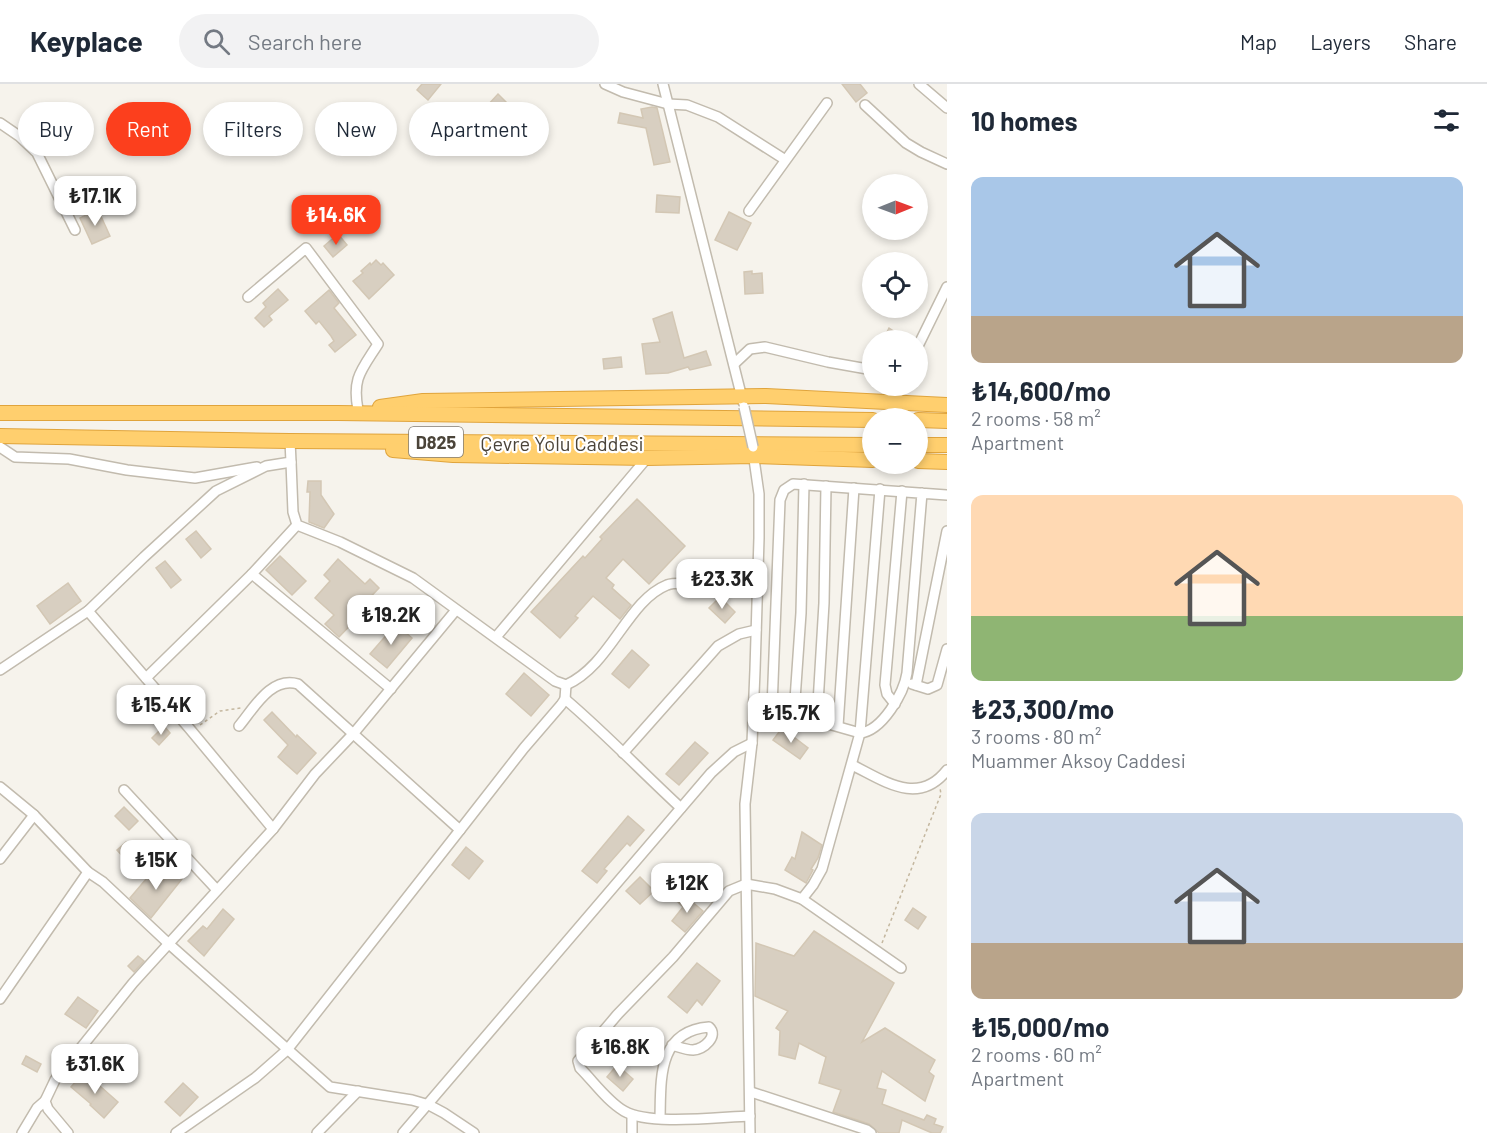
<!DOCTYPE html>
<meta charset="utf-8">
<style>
:root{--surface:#fff;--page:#f2f2f3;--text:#1f2937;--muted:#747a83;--line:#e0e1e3;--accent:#fc3f1d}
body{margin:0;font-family:Barlow,sans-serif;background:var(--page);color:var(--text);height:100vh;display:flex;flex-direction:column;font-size:22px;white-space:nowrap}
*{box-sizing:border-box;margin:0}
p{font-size:20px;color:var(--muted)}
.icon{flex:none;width:33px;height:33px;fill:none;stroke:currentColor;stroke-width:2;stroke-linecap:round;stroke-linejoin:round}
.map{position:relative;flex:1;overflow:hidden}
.drawer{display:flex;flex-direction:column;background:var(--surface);width:540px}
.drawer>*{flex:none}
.banner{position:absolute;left:18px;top:18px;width:570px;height:54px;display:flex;gap:12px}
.needle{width:39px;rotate:89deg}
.controls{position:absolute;left:862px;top:90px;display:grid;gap:12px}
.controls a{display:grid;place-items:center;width:66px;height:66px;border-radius:50%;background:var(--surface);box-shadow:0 3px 9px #0003;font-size:30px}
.price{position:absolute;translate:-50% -51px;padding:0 14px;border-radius:12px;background:#fff;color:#222;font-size:20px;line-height:39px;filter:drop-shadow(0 2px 3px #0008)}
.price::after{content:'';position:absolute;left:50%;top:36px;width:18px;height:14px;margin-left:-9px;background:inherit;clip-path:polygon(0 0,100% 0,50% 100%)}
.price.current{background:var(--accent);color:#fff}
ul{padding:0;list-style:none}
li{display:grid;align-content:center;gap:12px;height:318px;padding:0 24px}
li span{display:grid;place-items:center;height:186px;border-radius:12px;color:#555}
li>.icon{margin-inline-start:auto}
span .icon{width:108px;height:108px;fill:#fffc;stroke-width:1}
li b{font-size:26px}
h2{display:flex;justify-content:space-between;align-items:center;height:72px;padding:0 24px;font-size:26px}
.chip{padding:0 21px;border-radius:27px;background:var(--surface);box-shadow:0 3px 9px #0003;font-size:21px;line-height:54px}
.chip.current{background:var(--accent);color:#fff}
header{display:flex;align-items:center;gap:36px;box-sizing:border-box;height:84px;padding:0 30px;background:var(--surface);border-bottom:2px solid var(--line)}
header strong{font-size:28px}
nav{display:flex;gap:33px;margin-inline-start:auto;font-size:21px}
.search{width:420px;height:54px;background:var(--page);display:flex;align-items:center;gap:15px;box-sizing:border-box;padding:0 21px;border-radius:33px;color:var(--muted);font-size:22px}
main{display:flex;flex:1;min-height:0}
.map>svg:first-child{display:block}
.building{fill:#d8cfc1;stroke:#d3c7b4;stroke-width:1.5}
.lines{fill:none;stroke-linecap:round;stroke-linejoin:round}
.minor-casing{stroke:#c2bbae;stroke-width:12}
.highway-casing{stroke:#e0a43c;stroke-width:16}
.path{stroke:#c4b79f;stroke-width:1.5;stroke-dasharray:3 3;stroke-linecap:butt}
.minor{stroke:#fff;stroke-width:9}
.highway{stroke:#ffcf6e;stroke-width:14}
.minor-bridge-casing{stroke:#c2bbae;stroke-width:12;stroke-linecap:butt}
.minor-bridge{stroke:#fff;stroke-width:9}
.labels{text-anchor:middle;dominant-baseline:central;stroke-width:4.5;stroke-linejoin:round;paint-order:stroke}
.shield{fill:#fff;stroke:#817c74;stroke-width:1.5}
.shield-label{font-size:18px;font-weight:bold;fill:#4b4439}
.street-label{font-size:20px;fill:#4b4439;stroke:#fff}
</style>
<header>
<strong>Keyplace</strong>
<div class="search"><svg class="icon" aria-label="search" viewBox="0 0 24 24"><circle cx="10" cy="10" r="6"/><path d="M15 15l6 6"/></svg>Search here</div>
<nav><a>Map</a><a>Layers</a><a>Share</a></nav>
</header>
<main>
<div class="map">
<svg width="947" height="1049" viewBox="0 0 947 1049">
<rect width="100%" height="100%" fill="#f6f3ec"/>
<!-- building -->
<g class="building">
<path d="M422,0H441L428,16L417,6Z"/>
<path d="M842,0H860L867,9L856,18Z"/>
<path d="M498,10L508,20L497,32L487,22Z"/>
<path d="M652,23L657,24L670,78L654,81L646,44L618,39L620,29L643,34L641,25Z"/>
<path d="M657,111L680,113L679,129L656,128Z"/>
<path d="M92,128L93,130L99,128L110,152L92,160L80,134Z"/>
<path d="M729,128L751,139L737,166L715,156Z"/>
<path d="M338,150L347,161L333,173L324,162Z"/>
<path d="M376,176L381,181L383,179L394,191L369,215L353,197L363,189L361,187L370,179L371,181Z"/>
<path d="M752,187V190L762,189L763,209L745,210L744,188Z"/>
<path d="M278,205L288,216L269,232L272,236L264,243L255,234L266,223L263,219Z"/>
<path d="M329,206L339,219L334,224L356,251L335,268L329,261L334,257L331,252L319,237L316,240L305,227Z"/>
<path d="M672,228L684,274L706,267L711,281L690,286L688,283L668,289L646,290L642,260L660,258L653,235Z"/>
<path d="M889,244L907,256H883Z"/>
<path d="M621,273L622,283L604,285L603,275Z"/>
<path d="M308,397H321V411L334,430L324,444L309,438L310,408H307Z"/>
<path d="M637,415L685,462L649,500L623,475L606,494L614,501L612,504L631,521L620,535L593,512L575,532L578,534L560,554L531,528L583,472L585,474L602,455L600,453Z"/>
<path d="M196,447L211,465L201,474L186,455Z"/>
<path d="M280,472L306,497L292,511L266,486Z"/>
<path d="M338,475L365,500L370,495L379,504L358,526L362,529L339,553L325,540L334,531L315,514L330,497L324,491Z"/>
<path d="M165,477L181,496L171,504L156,484Z"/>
<path d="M68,499L81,517L50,540L37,522Z"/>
<path d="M720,513L735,528L725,539L709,524Z"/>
<path d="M396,540L412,554L387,584L370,570Z"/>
<path d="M632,566L649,581L629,604L612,590Z"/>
<path d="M524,589L549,611L531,632L506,610Z"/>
<path d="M272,628L296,653L297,651L316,669L297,690L278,673L288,661L264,636Z"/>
<path d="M164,642L170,649L159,661L152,654Z"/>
<path d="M782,644L808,664L800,675L773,656Z"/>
<path d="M695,658L708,669L679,701L666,690Z"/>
<path d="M124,723L138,737L129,746L115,732Z"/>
<path d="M628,732L644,746L630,762L627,759L604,785L607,787L597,799L582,787Z"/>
<path d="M802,748L822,761L818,774L811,785L813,786L806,799L785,786L792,773L795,775Z"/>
<path d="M126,758L143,777L134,785L117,766Z"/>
<path d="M466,763L483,777L469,795L452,781Z"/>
<path d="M176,781L182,786L177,792L182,795L151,834L130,814L152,788L163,797Z"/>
<path d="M640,793L654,807L640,820L626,807Z"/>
<path d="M684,811L703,827L685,848L672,837L683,823L678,818Z"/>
<path d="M913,824L926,833L918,845L905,836Z"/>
<path d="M223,825L234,835L204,872L188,857L203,842L207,845Z"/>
<path d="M814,847L894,899L862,958L885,944L935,976L929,988L934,992L925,1017L882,987L877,1004L886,1006L882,1020L924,1036L927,1031L936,1035L934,1040L943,1043L940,1049H932L902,1036L899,1049H879L869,1040L833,1028L841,1006L819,999L826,973L799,959L795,975L779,971L780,947L776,944L788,927L755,912L756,859L794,872Z"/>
<path d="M138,872L144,877L134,888L128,882Z"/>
<path d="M697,879L720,897L702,921L697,916L687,929L668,913Z"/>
<path d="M78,913L98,927L86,944L65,930Z"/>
<path d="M26,972L41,980L37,988L22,980Z"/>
<path d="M617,981L633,995L623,1007L607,993Z"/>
<path d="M84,988L118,1018L104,1034L90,1021L91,1020L71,1003Z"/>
<path d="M183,999L198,1013L180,1032L165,1018Z"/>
</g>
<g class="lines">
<defs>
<g id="minor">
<path d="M605,0L623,8L668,20L687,21L718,33L784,75"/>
<path d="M663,0L743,318"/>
<path d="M919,0L947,24"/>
<path d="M865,21L906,59L921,68L947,80"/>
<path d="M0,39L19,52L37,69L75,146"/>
<path d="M749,127L827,19"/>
<path d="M248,213L306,164L378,260C361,287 352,294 358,326"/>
<path d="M918,262L947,203"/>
<path d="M734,280L750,265L765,263L828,278L873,286"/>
<path d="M0,363L15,373L69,375L127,386L195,394L257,383"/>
<path d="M291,378L293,428L297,441L340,458L413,494L555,597L566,601C611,581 627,517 667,501C678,497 696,501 708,500C725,499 742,492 758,488"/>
<path d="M922,409L907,589C904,609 882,647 860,649L772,624L780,416L784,406L793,400L947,411"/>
<path d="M252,490L391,605"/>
<path d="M88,527L189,644L273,745"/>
<path d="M496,553L647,374"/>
<path d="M0,586L88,527L144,473L216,407L266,382L291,378L290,357"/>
<path d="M146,594L252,490L297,441"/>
<path d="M912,600L928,605L937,601L947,565"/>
<path d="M916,601L947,447"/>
<path d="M565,615C605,649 642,688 681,724"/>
<path d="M895,620L887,610L885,601L902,407"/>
<path d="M794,630L801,529L804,400"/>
<path d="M817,636L824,519L826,402"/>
<path d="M239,642C254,624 271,592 298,600L460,746L524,664L561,621L565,615L566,601"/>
<path d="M838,642L854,404"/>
<path d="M623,669L718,562L739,550L756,546"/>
<path d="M852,681C883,696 918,723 947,686"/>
<path d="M0,703L34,731L88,788L103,798L169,860L330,1003L412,1016L429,1021L444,1029L474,1049"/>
<path d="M124,706L217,806"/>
<path d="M0,775L34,731"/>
<path d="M802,815L813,801L822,785L860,649L880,405"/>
<path d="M0,915L88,788"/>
<path d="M751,1008L867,1046L871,1049"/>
<path d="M632,1031V1049"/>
<path d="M750,1032C719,1033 650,1042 624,1027C607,1017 594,998 580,984L578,977L617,931L673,873L729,807L746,800L775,805L802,815L901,884"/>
<path d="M660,1034C661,996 657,947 709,943C719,952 704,965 693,966C686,966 679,963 672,961"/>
<path d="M22,1049L37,1024L45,1017"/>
<path d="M68,1049L48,1025L45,1017L55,996L133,899L273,745L315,690L354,649L456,526"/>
<path d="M176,1049L255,994L287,966L460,746"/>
<path d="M317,1049L358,1007"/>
<path d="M403,1049L711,689L734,668L752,659"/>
<path d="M750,1049L745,720L752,659L755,586L759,454V410L753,368"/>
</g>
<g id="highway">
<path d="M380,323L423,317L766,312L947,321"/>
<path d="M0,329H338L873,336"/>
<path d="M918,336L947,337"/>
<path d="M0,352L290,357L873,361"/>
<path d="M918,361H947"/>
<path d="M393,366L453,371L647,374L754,372L873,376"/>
<path d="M918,377L947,378"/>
</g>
</defs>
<!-- minor casing -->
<use href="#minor" class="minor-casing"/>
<!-- highway casing -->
<use href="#highway" class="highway-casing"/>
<!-- path -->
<g class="path">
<path d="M200,641L220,627L241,624"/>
<path d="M882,859L941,710L940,704"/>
</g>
<!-- minor -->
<use href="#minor" class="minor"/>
<!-- highway -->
<use href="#highway" class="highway"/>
<defs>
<path id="minor-bridge" d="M744,323L753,363"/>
</defs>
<!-- minor-bridge casing -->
<use href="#minor-bridge" class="minor-bridge-casing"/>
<!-- minor-bridge -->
<use href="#minor-bridge" class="minor-bridge"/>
</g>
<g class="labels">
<!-- shield labels -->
<rect class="shield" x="409" y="343" width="54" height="30" rx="4.5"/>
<g class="shield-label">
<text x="436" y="358">D825</text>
</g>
<!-- street labels -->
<g class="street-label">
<text x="562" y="359">Çevre Yolu Caddesi</text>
</g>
</g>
</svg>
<div class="controls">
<a><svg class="needle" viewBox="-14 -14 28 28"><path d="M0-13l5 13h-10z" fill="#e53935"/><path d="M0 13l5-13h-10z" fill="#747a83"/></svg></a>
<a><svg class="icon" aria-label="locate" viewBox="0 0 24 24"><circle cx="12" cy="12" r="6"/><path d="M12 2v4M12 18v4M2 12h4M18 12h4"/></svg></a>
<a>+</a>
<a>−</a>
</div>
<b class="price" style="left:95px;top:143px">₺17.1K</b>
<b class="price current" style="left:336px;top:162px">₺14.6K</b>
<b class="price" style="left:722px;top:526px">₺23.3K</b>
<b class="price" style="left:391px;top:562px">₺19.2K</b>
<b class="price" style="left:161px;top:652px">₺15.4K</b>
<b class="price" style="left:791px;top:660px">₺15.7K</b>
<b class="price" style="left:156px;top:807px">₺15K</b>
<b class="price" style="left:687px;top:830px">₺12K</b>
<b class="price" style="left:620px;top:994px">₺16.8K</b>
<b class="price" style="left:95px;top:1011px">₺31.6K</b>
<div class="banner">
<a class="chip">Buy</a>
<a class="chip current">Rent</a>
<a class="chip">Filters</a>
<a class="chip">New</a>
<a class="chip">Apartment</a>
</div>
</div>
<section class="drawer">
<h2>10 homes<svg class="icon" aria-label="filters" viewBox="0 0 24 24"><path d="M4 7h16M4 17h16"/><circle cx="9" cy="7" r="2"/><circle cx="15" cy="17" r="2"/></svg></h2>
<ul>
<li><span style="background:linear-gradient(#a9c7e8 75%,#b9a48a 0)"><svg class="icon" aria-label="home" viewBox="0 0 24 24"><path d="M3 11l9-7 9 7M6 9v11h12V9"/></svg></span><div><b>₺14,600/mo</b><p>2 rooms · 58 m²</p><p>Apartment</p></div></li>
<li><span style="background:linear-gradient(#ffd9b3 65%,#8fb573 0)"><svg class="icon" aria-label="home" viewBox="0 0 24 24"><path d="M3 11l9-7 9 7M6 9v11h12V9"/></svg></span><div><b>₺23,300/mo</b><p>3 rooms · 80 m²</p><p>Muammer Aksoy Caddesi</p></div></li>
<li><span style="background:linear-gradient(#c9d6e8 70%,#b9a48a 0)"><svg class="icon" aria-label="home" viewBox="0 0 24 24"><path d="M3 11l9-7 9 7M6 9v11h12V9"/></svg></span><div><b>₺15,000/mo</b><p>2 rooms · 60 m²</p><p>Apartment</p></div></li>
</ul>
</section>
</main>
